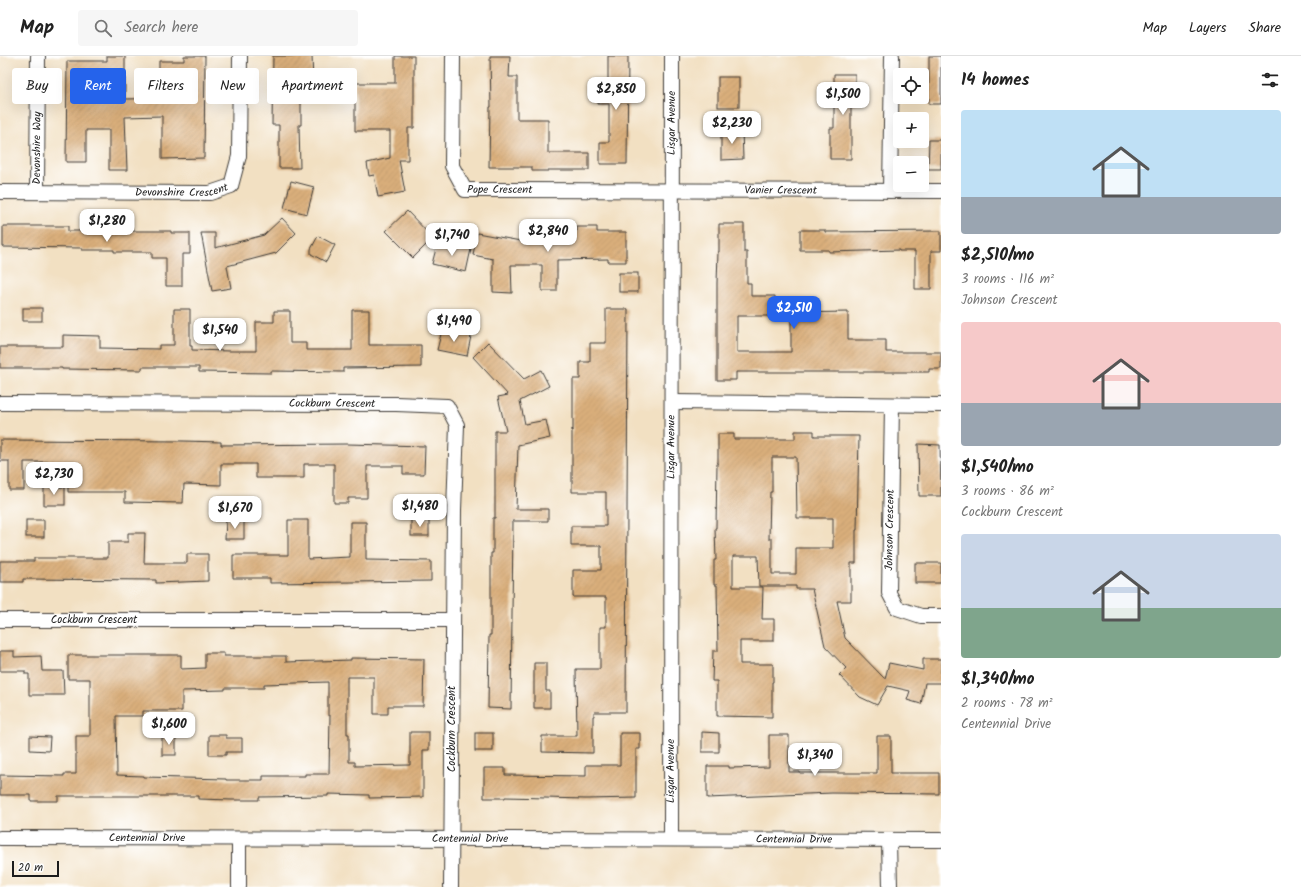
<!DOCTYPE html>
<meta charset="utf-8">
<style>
:root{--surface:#fff;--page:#f6f6f6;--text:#222;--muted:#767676;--line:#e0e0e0;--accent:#2563eb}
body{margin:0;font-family:Kalam,sans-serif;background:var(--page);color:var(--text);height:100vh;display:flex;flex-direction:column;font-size:15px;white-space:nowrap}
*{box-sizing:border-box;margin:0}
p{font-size:13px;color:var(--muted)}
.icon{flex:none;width:22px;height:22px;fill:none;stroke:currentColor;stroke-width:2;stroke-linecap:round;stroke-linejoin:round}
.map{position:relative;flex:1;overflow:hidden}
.side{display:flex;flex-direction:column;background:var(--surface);width:360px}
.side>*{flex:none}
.guide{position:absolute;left:12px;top:12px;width:380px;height:36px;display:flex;gap:8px}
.controls{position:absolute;left:893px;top:12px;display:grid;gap:8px}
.controls a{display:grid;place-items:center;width:36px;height:36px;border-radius:4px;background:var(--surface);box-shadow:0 4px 16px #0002;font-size:20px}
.scale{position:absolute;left:12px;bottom:10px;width:47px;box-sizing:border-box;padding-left:4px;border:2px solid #1c1c1c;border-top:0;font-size:11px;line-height:14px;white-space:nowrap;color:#1c1c1c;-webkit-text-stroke:3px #fff;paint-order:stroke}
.price{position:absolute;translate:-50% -34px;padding:0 9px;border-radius:8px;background:#fff;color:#222;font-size:13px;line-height:26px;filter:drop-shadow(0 1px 2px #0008)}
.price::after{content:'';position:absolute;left:50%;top:24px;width:12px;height:9px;margin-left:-6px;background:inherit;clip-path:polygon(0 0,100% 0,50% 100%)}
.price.active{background:var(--accent);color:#fff}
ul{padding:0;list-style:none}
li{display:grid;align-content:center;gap:8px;height:212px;padding:0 20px}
li span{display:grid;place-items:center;height:124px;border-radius:4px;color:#555}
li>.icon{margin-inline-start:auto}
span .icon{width:72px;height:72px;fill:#fffc;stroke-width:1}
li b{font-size:17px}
h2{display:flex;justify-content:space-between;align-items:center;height:48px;padding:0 20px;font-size:17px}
.tag{padding:0 14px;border-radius:4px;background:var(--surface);box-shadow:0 4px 16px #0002;font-size:14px;line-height:36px}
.tag.active{background:var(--accent);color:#fff}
header{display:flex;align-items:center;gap:24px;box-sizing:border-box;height:56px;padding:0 20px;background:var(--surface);border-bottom:1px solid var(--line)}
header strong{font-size:19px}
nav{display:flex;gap:22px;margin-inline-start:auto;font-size:14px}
.search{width:280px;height:36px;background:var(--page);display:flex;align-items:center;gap:10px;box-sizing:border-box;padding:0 14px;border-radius:4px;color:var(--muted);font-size:15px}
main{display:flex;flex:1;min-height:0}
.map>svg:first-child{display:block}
.building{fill:url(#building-hatch);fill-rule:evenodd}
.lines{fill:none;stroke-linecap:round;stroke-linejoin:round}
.minor-casing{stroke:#3c3935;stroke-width:16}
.minor{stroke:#fff;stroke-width:14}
.labels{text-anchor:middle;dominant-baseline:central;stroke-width:3.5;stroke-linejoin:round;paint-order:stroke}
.street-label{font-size:11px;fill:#1c1c1c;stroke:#fff}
</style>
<header>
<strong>Map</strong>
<div class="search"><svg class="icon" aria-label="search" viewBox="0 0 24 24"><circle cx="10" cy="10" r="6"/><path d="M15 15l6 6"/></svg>Search here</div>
<nav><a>Map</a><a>Layers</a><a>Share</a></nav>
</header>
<main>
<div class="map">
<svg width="941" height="831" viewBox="0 0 941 831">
<defs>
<pattern id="building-hatch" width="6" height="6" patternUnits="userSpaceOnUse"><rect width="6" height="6" fill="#daaf7c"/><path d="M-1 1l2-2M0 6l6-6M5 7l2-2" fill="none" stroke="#ba966b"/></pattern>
</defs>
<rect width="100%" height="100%" fill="#fff"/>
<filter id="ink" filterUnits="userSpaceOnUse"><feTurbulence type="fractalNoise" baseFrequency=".025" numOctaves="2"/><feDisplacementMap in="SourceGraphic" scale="8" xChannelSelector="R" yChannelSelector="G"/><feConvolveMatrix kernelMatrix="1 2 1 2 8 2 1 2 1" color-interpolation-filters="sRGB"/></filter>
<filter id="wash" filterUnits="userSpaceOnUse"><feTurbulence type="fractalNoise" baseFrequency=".012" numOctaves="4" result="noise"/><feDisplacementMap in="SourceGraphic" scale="16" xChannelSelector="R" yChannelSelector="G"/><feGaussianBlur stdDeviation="0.9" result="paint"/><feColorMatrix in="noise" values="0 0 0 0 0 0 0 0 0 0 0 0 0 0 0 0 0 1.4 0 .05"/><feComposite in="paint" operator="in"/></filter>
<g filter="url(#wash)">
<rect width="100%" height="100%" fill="#f2e0c2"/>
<g id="blocks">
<!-- building -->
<g class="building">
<path d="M107,0H125V43L184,42V18H159V5H184V0H205L204,102L162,103V60L125,61L127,114H109V74H86V106H66L67,5H107Z"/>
<path d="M273,0H312L313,27H301V69H299L300,112H279V69H272Z"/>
<path d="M395,0H414V72H408V104H399L405,136L378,141L374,119L369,120L367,107L390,102V75H355V27H395Z"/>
<path d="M490,0H510L509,21H517V63H548V97H589V114H548V115H532V111H489L490,51H491Z"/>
<path d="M608,0H628L627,108H600V86H609V48H598V30H608Z"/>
<rect x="929" y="0" width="12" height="48"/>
<path d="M834,18H855V50H851V103H830V72H834Z"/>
<rect x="718" y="21" width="21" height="30"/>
<path d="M721,74H742L743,103L721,104Z"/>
<path d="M929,84H941V113H928Z"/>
<path d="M291,125L314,131L307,158L284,152Z"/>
<path d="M407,155L433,182L413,202L386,175Z"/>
<path d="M282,162L296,177L276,197L227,210L231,232L212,235L201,177H215V192L264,179Z"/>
<path d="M719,168H744V196H747V227H751V240H775V260H737V296H791V257L848,256V284H886V296H941V313H929V316H736V324H717V227L718,196H719Z"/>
<path d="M3,170H68V175H114V170H128V175H171V177H190V198H182V230H166V202H152V196H114V194H82V192L3,191Z"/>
<path d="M577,171H597V176H626V206H608V203L557,204V235H542V209H511L512,237L493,236V203L473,199L477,177L526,186L525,175H577Z"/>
<path d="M800,174H825V176L941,175V195H931V233H915V195H899V194L829,196V194H800Z"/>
<path d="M318,180L335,189L326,206L311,198V193Z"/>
<path d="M438,185L471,193L466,216L432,208Z"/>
<rect x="619" y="217" width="19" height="19"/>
<rect x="23" y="252" width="19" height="13"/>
<path d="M174,253H190V290H192V294L230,295H256V266H274V255H290V287H306V294H352V254H369V289H421V311L343,312V316L271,315V317L199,316V311H142V314L62,313V312H0V291H63V279L100,280V292L159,293V289H174Z"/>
<path d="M606,253H628L626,656H594V660H593V697L542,696V680H577L576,613H600V571H606V541H573V514H601V490H571V470H606V436H572V373L573,375V323H580V306H590V287H606Z"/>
<path d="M442,274L471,280L467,300L437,294Z"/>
<path d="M488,286L524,323L541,314L549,330L520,345L525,368L546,364L550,382L518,389L516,453H548V465H513L511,653L488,652L489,579H491V497H493V462H495V375H506L498,341L508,339L473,301Z"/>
<path d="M795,375H814V380H859L857,474H856V507H851V545H837L845,582L885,623L889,607L923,614V603H941V627H925L921,648L907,644L910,635L888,630L877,649L860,641L839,619L846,612L825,590L812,533H796V530H759L758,500H733V531H763L762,563H774V585H740V608H773V626H772V661L717,660V625H712L713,595H718L717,529H714V504H716L715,472H716L717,407H718V378H734V383H795ZM772,401H796L797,462H833V492H796V518H772V483H769L770,436H772Z"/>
<path d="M0,384L183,385L221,386V389L347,388L425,390L424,418H403V410H367V442H348V447H334V408H304V422H256V408H221V429L184,428L183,447L125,446V436H68V406H24V434H9V405H0Z"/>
<path d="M918,388L940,389L941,440H919Z"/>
<rect x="44" y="431" width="21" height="18"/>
<rect x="411" y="463" width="18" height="17"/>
<rect x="26" y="464" width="18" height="17"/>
<path d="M226,464H244V483H225Z"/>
<path d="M288,464H308V503L350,501V466H366V504L431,505V525L270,527V522H233V499H288Z"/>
<path d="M128,477H145L144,507H187V498H208V525L156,527V524L23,523V526H0V505H34V502H108V486H128Z"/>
<rect x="915" y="507" width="26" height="20"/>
<path d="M0,595H14V601L41,600L42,615H63L64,639H29V618H25V615H0Z"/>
<path d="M205,597H224V600H286V606L351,604V602L424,603L423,650H388V658H374V621H347V678H349V706H355V710L410,709V676H429V694H423V741L369,742V739L328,738V740L259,741V744H232L198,743V740H58V745H31V739H0V719L64,720V718H76V680H90V623H68V599H181V613L205,612ZM328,626V659H330L329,718H305V720H263V724H226V723L143,721V720L117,719L116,660H143V655H182V635L225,634V632H264V628Z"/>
<path d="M534,607H546V635H550V652H534Z"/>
<path d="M702,676L719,677V696H702Z"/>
<rect x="475" y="677" width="18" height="18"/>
<path d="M620,677H640V693H636V742L586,743L505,741V742H484V712H505V719L586,720V709H620Z"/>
<path d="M209,679H226V682H242V696H226V699H209Z"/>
<path d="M769,679H789V716H800V717H877V680H891V717H939V738L832,737L707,742V710H729V712L769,711Z"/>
<path d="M30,680L50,681L49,695L30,694Z"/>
<rect x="162" y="681" width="14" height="18"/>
</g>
</g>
</g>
<g filter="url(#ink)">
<use href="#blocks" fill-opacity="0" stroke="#3c3935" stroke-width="1"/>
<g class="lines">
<defs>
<g id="minor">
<path id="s1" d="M453,0L452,110L465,134L941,135"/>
<path d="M890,135L892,0"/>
<path id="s2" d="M0,136L210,137L231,130L239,100L240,0"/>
<path id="s3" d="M37,136L38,0"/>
<path d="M672,346L941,349"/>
<path id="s4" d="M0,347L396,348L447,350L457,369L454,454L451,831"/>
<path d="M892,349L889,537L897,552L921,560H941"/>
<path id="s5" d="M0,564H453"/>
<path id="s6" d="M0,782L941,784"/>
<path id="s7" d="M671,783L672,0"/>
<path d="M889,784L890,831"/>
<path d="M239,831V783"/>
</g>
</defs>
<!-- minor casing -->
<use href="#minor" class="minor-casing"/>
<!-- minor -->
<use href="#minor" class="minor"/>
</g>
</g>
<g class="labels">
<!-- street labels -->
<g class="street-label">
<text stroke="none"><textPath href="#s7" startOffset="716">Lisgar Avenue</textPath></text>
<text stroke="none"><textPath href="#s3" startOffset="44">Devonshire Way</textPath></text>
<text stroke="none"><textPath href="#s2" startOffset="182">Devonshire Crescent</textPath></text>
<text stroke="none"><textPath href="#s1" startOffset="172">Pope Crescent</textPath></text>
<text stroke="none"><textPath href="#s1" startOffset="453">Vanier Crescent</textPath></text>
<text stroke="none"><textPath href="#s4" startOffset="332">Cockburn Crescent</textPath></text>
<text stroke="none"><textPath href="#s7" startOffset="392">Lisgar Avenue</textPath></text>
<text transform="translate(890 474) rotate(-89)">Johnson Crescent</text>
<text stroke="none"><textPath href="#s5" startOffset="94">Cockburn Crescent</textPath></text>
<text transform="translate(452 673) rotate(-90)">Cockburn Crescent</text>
<text stroke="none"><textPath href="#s7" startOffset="68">Lisgar Avenue</textPath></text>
<text stroke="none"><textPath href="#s6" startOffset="147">Centennial Drive</textPath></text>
<text stroke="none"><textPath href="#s6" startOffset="470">Centennial Drive</textPath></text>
<text stroke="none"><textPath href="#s6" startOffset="794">Centennial Drive</textPath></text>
</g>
</g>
</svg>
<div class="controls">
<a><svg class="icon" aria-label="locate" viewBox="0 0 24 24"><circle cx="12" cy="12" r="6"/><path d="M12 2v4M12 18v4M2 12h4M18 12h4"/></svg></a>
<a>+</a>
<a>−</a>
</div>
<div class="scale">20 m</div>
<b class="price" style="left:616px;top:55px">$2,850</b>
<b class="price" style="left:843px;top:60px">$1,500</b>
<b class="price" style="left:732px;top:89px">$2,230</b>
<b class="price" style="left:107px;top:187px">$1,280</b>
<b class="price" style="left:548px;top:197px">$2,840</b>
<b class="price" style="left:452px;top:201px">$1,740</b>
<b class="price active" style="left:794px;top:274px">$2,510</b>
<b class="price" style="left:454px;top:287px">$1,490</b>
<b class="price" style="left:220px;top:296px">$1,540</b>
<b class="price" style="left:54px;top:440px">$2,730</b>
<b class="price" style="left:420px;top:472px">$1,480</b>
<b class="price" style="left:235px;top:474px">$1,670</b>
<b class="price" style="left:169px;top:690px">$1,600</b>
<b class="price" style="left:815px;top:721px">$1,340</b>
<div class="guide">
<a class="tag">Buy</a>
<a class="tag active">Rent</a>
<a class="tag">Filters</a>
<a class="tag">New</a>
<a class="tag">Apartment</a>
</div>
</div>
<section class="side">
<h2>14 homes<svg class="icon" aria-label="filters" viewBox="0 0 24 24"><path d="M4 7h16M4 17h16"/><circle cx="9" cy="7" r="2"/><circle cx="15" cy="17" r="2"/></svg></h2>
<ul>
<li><span style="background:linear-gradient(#bfe0f5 70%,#9aa5b1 0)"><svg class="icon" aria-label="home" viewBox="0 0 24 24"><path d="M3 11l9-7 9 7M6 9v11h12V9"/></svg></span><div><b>$2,510/mo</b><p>3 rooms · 116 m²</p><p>Johnson Crescent</p></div></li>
<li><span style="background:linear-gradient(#f6c9c9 65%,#9aa5b1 0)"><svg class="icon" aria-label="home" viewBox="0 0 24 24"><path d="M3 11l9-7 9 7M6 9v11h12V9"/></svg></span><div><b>$1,540/mo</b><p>3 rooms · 86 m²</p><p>Cockburn Crescent</p></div></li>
<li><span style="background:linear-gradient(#c9d6e8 60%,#7fa58c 0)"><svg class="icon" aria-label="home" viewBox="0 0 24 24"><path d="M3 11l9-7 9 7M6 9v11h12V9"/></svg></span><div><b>$1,340/mo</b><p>2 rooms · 78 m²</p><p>Centennial Drive</p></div></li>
</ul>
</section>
</main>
